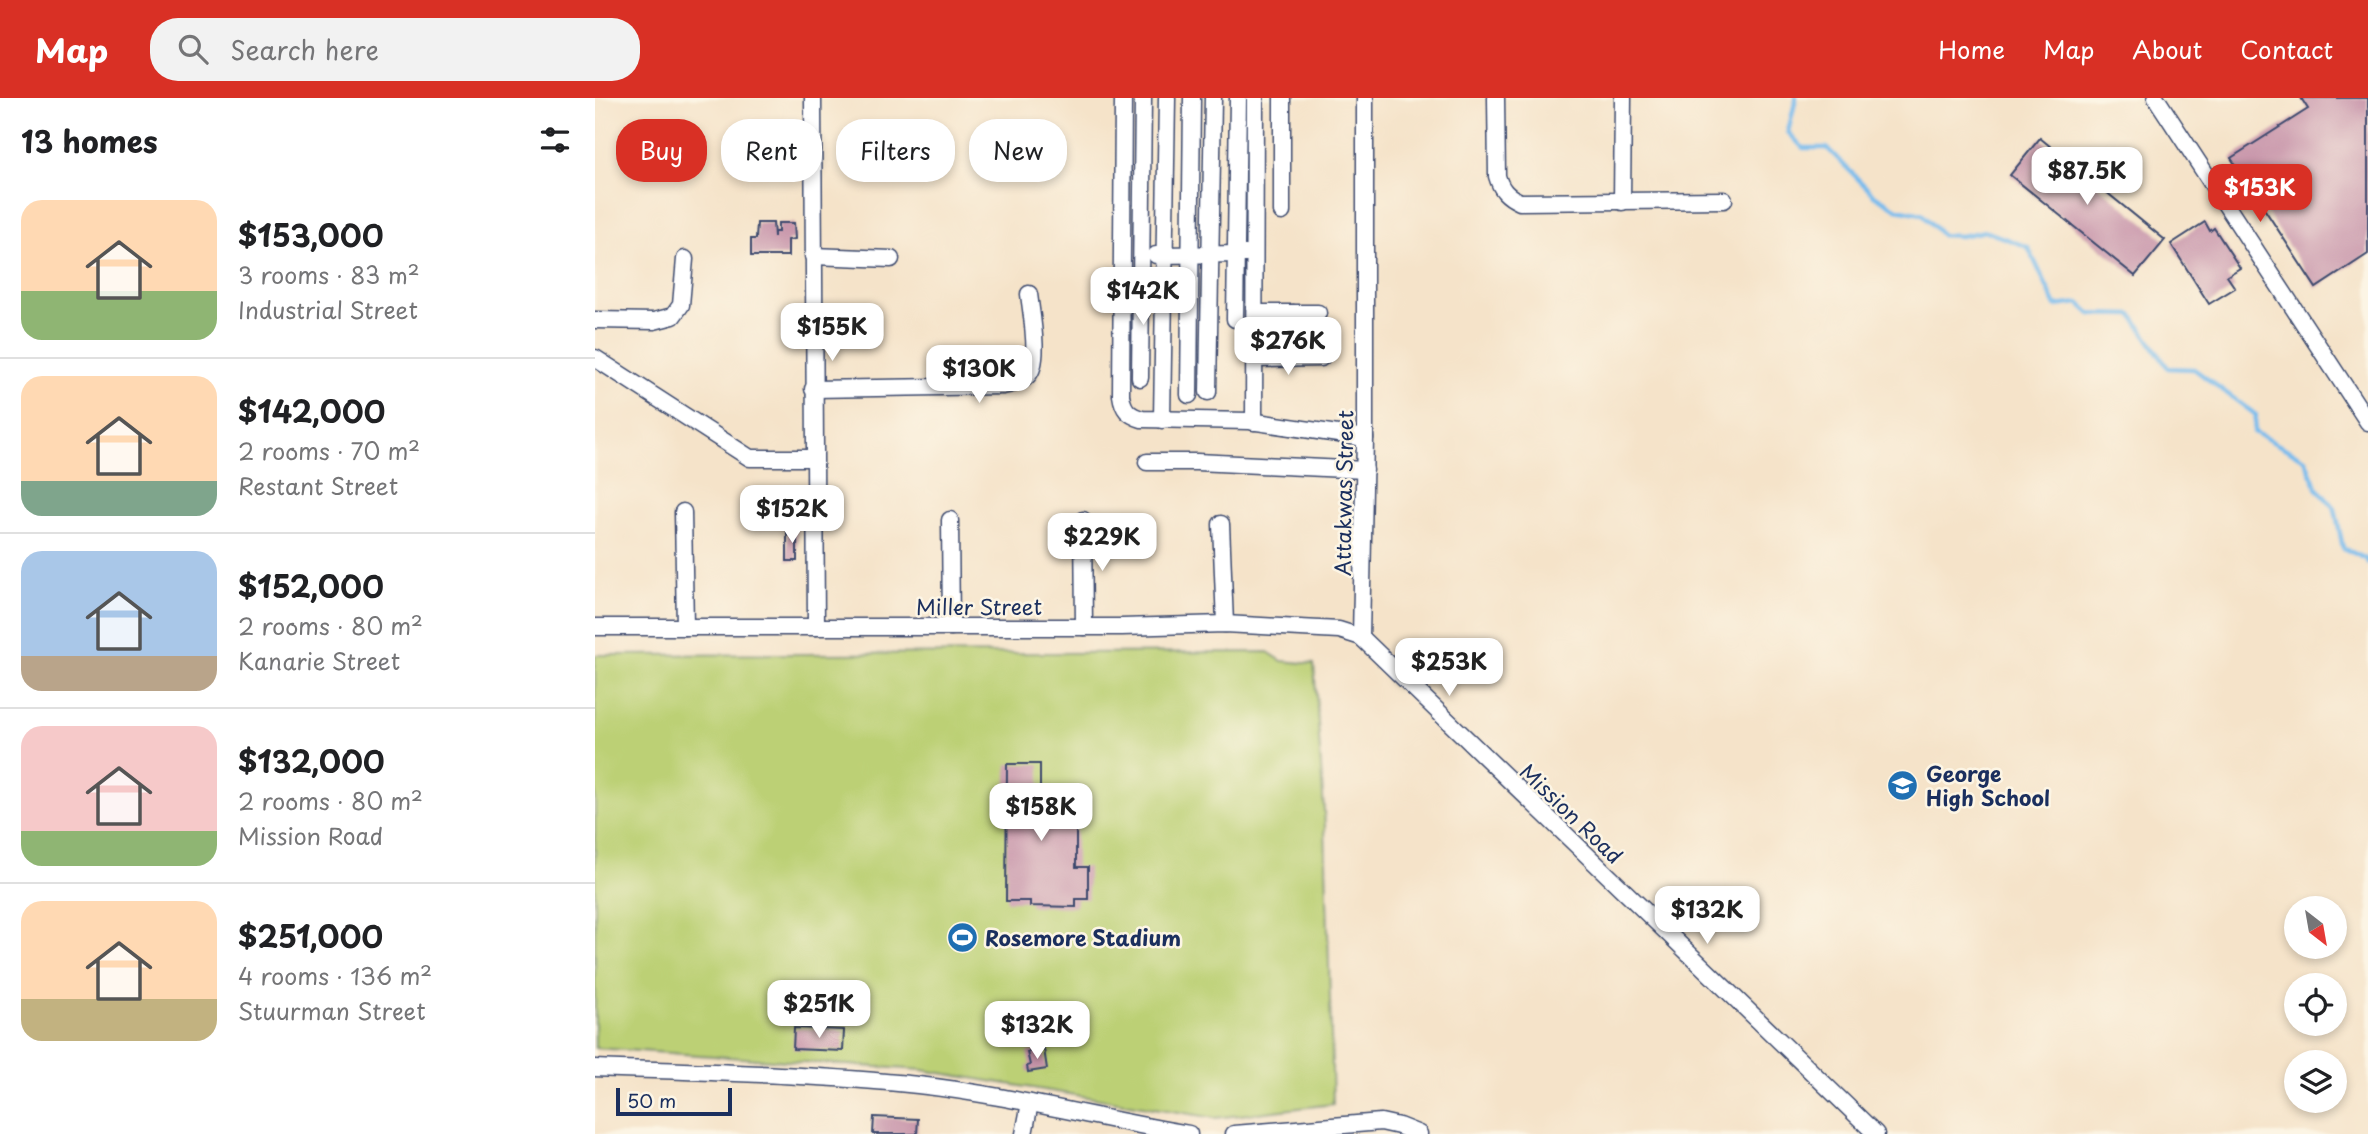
<!DOCTYPE html>
<meta charset="utf-8">
<style>
:root{--surface:#fff;--page:#f2f2f2;--text:#202124;--muted:#757577;--line:#e0e0e0;--accent:#d93025}
body{margin:0;font-family:"Playpen Sans",sans-serif;background:var(--page);color:var(--text);height:100vh;display:flex;flex-direction:column;font-size:26px;white-space:nowrap}
*{box-sizing:border-box;margin:0}
p{font-size:23px;color:var(--muted)}
.icon{flex:none;width:38px;height:38px;fill:none;stroke:currentColor;stroke-width:2;stroke-linecap:round;stroke-linejoin:round}
.map{position:relative;flex:1;overflow:hidden}
.sheet{display:flex;flex-direction:column;background:var(--surface);width:595px}
.sheet>*{flex:none}
.top-card{position:absolute;left:21px;top:21px;width:665px;height:63px;display:flex;gap:14px}
.needle{width:46px;rotate:149deg}
.buttons{position:absolute;left:1689px;top:798px;display:grid;gap:14px}
.buttons a{display:grid;place-items:center;width:63px;height:63px;border-radius:50%;background:var(--surface);box-shadow:0 4px 10px #0003;font-size:35px}
.scale{position:absolute;left:21px;bottom:18px;width:116px;box-sizing:border-box;padding-left:7px;border:4px solid #1b2f5e;border-top:0;font-size:19px;line-height:24px;white-space:nowrap;color:#1b2f5e;-webkit-text-stroke:5px #fcf5e5;paint-order:stroke}
.price{position:absolute;translate:-50% -60px;padding:0 16px;border-radius:14px;background:#fff;color:#222;font-size:23px;line-height:46px;filter:drop-shadow(0 2px 4px #0008)}
.price::after{content:'';position:absolute;left:50%;top:42px;width:21px;height:16px;margin-left:-10px;background:inherit;clip-path:polygon(0 0,100% 0,50% 100%)}
.price.selected{background:var(--accent);color:#fff}
ul{padding:0;list-style:none}
li{display:flex;align-items:center;gap:21px;height:175px;padding:0 21px}
li+li{border-top:2px solid var(--line)}
li span{display:grid;place-items:center;flex:none;width:196px;height:140px;border-radius:21px;color:#555}
li>.icon{margin-inline-start:auto}
span .icon{width:84px;height:84px;fill:#fffc;stroke-width:1}
li b{font-size:30px}
h2{display:flex;justify-content:space-between;align-items:center;height:84px;padding:0 21px;font-size:30px}
.tag{padding:0 24px;border-radius:28px;background:var(--surface);box-shadow:0 4px 10px #0003;font-size:24px;line-height:63px}
.tag.selected{background:var(--accent);color:#fff}
header{display:flex;align-items:center;gap:42px;box-sizing:border-box;height:98px;padding:0 35px;background:var(--accent);color:#fff}
header strong{font-size:33px}
nav{display:flex;gap:38px;margin-inline-start:auto;font-size:24px}
.search{width:490px;height:63px;background:var(--page);display:flex;align-items:center;gap:18px;box-sizing:border-box;padding:0 24px;border-radius:28px;color:var(--muted);font-size:26px}
main{display:flex;flex:1;min-height:0}
.map>svg:first-child{display:block}
.green{fill:#bcd074;stroke:#6c8069;stroke-width:2}
.lines{fill:none;stroke-linecap:round;stroke-linejoin:round}
.stream{stroke:#77bbed;stroke-width:4.5}
.building{fill:#c895aa}
.minor-casing{stroke:#3c4a6e;stroke-width:19}
.minor{stroke:#fff;stroke-width:16}
.labels{text-anchor:middle;dominant-baseline:central;stroke-width:5;stroke-linejoin:round;paint-order:stroke}
.street-label{font-size:21px;fill:#1b2f5e;stroke:#fcf5e5}
.poi-label{font-size:21px;font-weight:bold;fill:#1b2f5e;stroke:#fcf5e5;text-anchor:start}
</style>
<header>
<strong>Map</strong>
<div class="search"><svg class="icon" aria-label="search" viewBox="0 0 24 24"><circle cx="10" cy="10" r="6"/><path d="M15 15l6 6"/></svg>Search here</div>
<nav><a>Home</a><a>Map</a><a>About</a><a>Contact</a></nav>
</header>
<main>
<section class="sheet">
<h2>13 homes<svg class="icon" aria-label="filters" viewBox="0 0 24 24"><path d="M4 7h16M4 17h16"/><circle cx="9" cy="7" r="2"/><circle cx="15" cy="17" r="2"/></svg></h2>
<ul>
<li><span style="background:linear-gradient(#ffd9b3 65%,#8fb573 0)"><svg class="icon" aria-label="home" viewBox="0 0 24 24"><path d="M3 11l9-7 9 7M6 9v11h12V9"/></svg></span><div><b>$153,000</b><p>3 rooms · 83 m²</p><p>Industrial Street</p></div></li>
<li><span style="background:linear-gradient(#ffd9b3 75%,#7fa58c 0)"><svg class="icon" aria-label="home" viewBox="0 0 24 24"><path d="M3 11l9-7 9 7M6 9v11h12V9"/></svg></span><div><b>$142,000</b><p>2 rooms · 70 m²</p><p>Restant Street</p></div></li>
<li><span style="background:linear-gradient(#a9c7e8 75%,#b9a48a 0)"><svg class="icon" aria-label="home" viewBox="0 0 24 24"><path d="M3 11l9-7 9 7M6 9v11h12V9"/></svg></span><div><b>$152,000</b><p>2 rooms · 80 m²</p><p>Kanarie Street</p></div></li>
<li><span style="background:linear-gradient(#f6c9c9 75%,#8fb573 0)"><svg class="icon" aria-label="home" viewBox="0 0 24 24"><path d="M3 11l9-7 9 7M6 9v11h12V9"/></svg></span><div><b>$132,000</b><p>2 rooms · 80 m²</p><p>Mission Road</p></div></li>
<li><span style="background:linear-gradient(#ffd9b3 70%,#c2b280 0)"><svg class="icon" aria-label="home" viewBox="0 0 24 24"><path d="M3 11l9-7 9 7M6 9v11h12V9"/></svg></span><div><b>$251,000</b><p>4 rooms · 136 m²</p><p>Stuurman Street</p></div></li>
</ul>
</section>
<div class="map">
<svg width="1773" height="1036" viewBox="0 0 1773 1036">
<rect width="100%" height="100%" fill="#fcf5e5"/>
<filter id="ink" filterUnits="userSpaceOnUse"><feTurbulence type="fractalNoise" baseFrequency=".0143" numOctaves="2"/><feDisplacementMap in="SourceGraphic" scale="14" xChannelSelector="R" yChannelSelector="G"/><feConvolveMatrix kernelMatrix="1 2 1 2 8 2 1 2 1" color-interpolation-filters="sRGB"/></filter>
<filter id="wash" filterUnits="userSpaceOnUse"><feTurbulence type="fractalNoise" baseFrequency=".00686" numOctaves="4" result="noise"/><feDisplacementMap in="SourceGraphic" scale="28" xChannelSelector="R" yChannelSelector="G"/><feGaussianBlur stdDeviation="1.57" result="paint"/><feColorMatrix in="noise" values="0 0 0 0 0 0 0 0 0 0 0 0 0 0 0 0 0 1.4 0 .05"/><feComposite in="paint" operator="in"/></filter>
<g filter="url(#wash)">
<rect width="100%" height="100%" fill="#f5e3c9"/>
<!-- green -->
<path class="green" d="M673,554L687,563L719,566L730,728L738,1006L620,1020L327,972L0,950V557Z"/>
<g class="lines">
<!-- stream -->
<path class="stream" d="M1201,0L1193,34L1208,50H1232L1279,97L1302,111L1327,116L1347,137L1366,138L1390,133L1433,149L1461,208L1484,205L1496,216L1537,217L1573,270L1599,271L1661,317L1659,334L1710,361L1722,390L1740,411L1748,450L1771,461L1773,465"/>
</g>
<g id="blocks">
<!-- building -->
<g class="building">
<path d="M1706,0H1773V156L1721,190L1636,60L1713,11Z"/>
<path d="M1445,40L1570,142L1540,178L1415,77Z"/>
<path d="M1610,124L1615,133L1619,130L1645,170L1632,178L1640,190L1614,206L1576,146Z"/>
<path d="M162,125H178L179,139V134H183V125H199L200,141L193,142V158H156V141H161Z"/>
<rect x="192" y="431" width="10" height="32"/>
<path d="M412,666H445V696H481V769H493V801H481V809L435,808V803H411Z"/>
<path d="M199,930L249,932L248,953L198,951Z"/>
<path d="M449,951L452,971L433,974L432,968L435,967L432,954Z"/>
<path d="M279,1019L323,1021L322,1036H278Z"/>
</g>
</g>
</g>
<g filter="url(#ink)">
<use href="#blocks" fill-opacity="0" stroke="#3c4a6e" stroke-width="2"/>
<g class="lines">
<defs>
<g id="minor">
<path d="M218,0L221,529"/>
<path d="M528,0L526,297C528,311 533,317 547,321L655,323L770,340"/>
<path d="M901,0L902,78C906,92 912,98 925,104L1129,102"/>
<path d="M1561,0L1773,324"/>
<path d="M1027,104L1028,0"/>
<path d="M687,114V0"/>
<path d="M561,157L651,156"/>
<path d="M218,158L296,161"/>
<path d="M660,215H723"/>
<path d="M640,221L643,0"/>
<path d="M0,222L59,223L78,218L86,207L90,161"/>
<path d="M0,260L155,360H219"/>
<path d="M659,261L726,260"/>
<path d="M697,261L698,215"/>
<path d="M545,280L548,0"/>
<path d="M218,291L408,288C417,286 427,284 433,277C446,264 436,214 434,196"/>
<path d="M613,294L618,0"/>
<path d="M594,297L597,0"/>
<path d="M567,322L572,0"/>
<path d="M659,324L660,0"/>
<path d="M552,364H602L770,372"/>
<path d="M88,414L90,529"/>
<path d="M355,422L356,529"/>
<path d="M488,422L489,529"/>
<path d="M626,426L630,526"/>
<path d="M0,529H527L630,526L744,532L766,539L1281,1036"/>
<path d="M766,539L770,340V0"/>
<path d="M0,970C107,974 216,976 323,987C414,997 504,1021 594,1036"/>
<path d="M429,1036L435,1005"/>
<path d="M639,1036L786,1024L804,1028L824,1036"/>
</g>
</defs>
<!-- minor casing -->
<use href="#minor" class="minor-casing"/>
<!-- minor -->
<use href="#minor" class="minor"/>
</g>
</g>
<!-- icons -->
<defs>
<symbol id="school-disc" viewBox="-11 -11 22 22"><circle r="9.5" fill="#1f6fb2" stroke="#fcf5e5"/><path d="M0-5L7-2L0 1L-7-2ZM-4 1L0 2.5L4 1V4Q0 6-4 4Z" fill="#fff"/></symbol>
<symbol id="stadium-disc" viewBox="-11 -11 22 22"><circle r="9.5" fill="#1f6fb2" stroke="#fcf5e5"/><path d="M0-5a6.5 5 0 1 0 0 10a6.5 5 0 1 0 0-10ZM-3.5-1.8h7v3.6h-7Z" fill="#fff"/></symbol>
</defs>
<g fill-rule="evenodd">
<use href="#school-disc" x="1290" y="670" width="35" height="35"/>
<use href="#stadium-disc" x="350" y="822" width="35" height="35"/>
</g>
<g class="labels">
<!-- street labels -->
<g class="street-label">
<text transform="translate(748 395) rotate(-89)">Attakwas Street</text>
<text x="384" y="508">Miller Street</text>
<text transform="translate(977 715) rotate(44)">Mission Road</text>
</g>
<!-- poi labels -->
<g class="poi-label">
<text x="1331" y="675">George<tspan x="1331" dy="24">High School</tspan></text>
<text x="390" y="839">Rosemore Stadium</text>
</g>
</g>
</svg>
<div class="buttons">
<a><svg class="needle" viewBox="-14 -14 28 28"><path d="M0-13l5 13h-10z" fill="#e53935"/><path d="M0 13l5-13h-10z" fill="#757577"/></svg></a>
<a><svg class="icon" aria-label="locate" viewBox="0 0 24 24"><circle cx="12" cy="12" r="6"/><path d="M12 2v4M12 18v4M2 12h4M18 12h4"/></svg></a>
<a><svg class="icon" aria-label="layers" viewBox="0 0 24 24"><path d="M12 4l9 5-9 5-9-5zM3 14l9 5 9-5"/></svg></a>
</div>
<div class="scale">50 m</div>
<b class="price" style="left:1492px;top:109px">$87.5K</b>
<b class="price selected" style="left:1665px;top:126px">$153K</b>
<b class="price" style="left:548px;top:229px">$142K</b>
<b class="price" style="left:237px;top:265px">$155K</b>
<b class="price" style="left:693px;top:279px">$276K</b>
<b class="price" style="left:384px;top:307px">$130K</b>
<b class="price" style="left:197px;top:447px">$152K</b>
<b class="price" style="left:507px;top:475px">$229K</b>
<b class="price" style="left:854px;top:600px">$253K</b>
<b class="price" style="left:446px;top:745px">$158K</b>
<b class="price" style="left:1112px;top:848px">$132K</b>
<b class="price" style="left:224px;top:942px">$251K</b>
<b class="price" style="left:442px;top:963px">$132K</b>
<div class="top-card">
<a class="tag selected">Buy</a>
<a class="tag">Rent</a>
<a class="tag">Filters</a>
<a class="tag">New</a>
</div>
</div>
</main>
